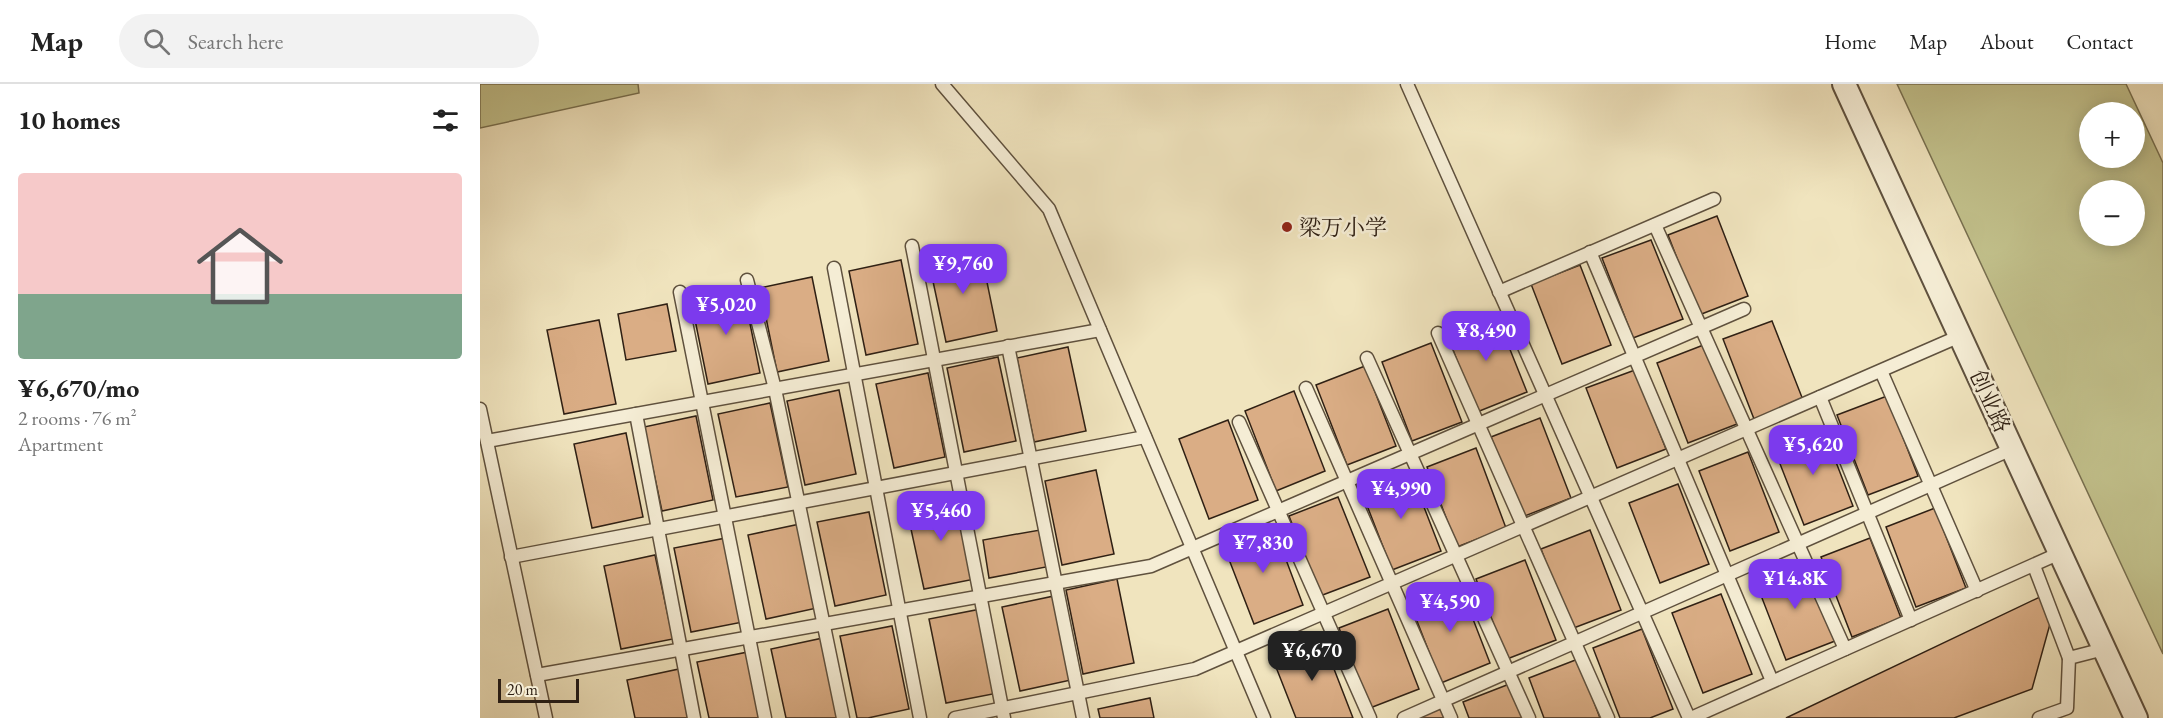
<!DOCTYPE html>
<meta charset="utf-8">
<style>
:root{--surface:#fff;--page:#f2f2f2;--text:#222;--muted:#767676;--line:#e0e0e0;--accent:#7c3aed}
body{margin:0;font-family:"EB Garamond","Noto Serif SC",serif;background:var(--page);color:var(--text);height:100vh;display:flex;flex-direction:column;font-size:22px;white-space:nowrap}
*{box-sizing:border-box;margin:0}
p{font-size:20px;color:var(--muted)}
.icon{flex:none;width:33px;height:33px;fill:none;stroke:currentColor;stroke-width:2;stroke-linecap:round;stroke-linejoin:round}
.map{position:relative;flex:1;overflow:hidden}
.sheet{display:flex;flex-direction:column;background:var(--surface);width:480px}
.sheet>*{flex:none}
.fabs{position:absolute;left:1599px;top:18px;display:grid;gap:12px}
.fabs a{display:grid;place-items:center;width:66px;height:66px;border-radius:50%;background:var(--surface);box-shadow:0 3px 15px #0003;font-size:30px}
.scale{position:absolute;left:18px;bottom:15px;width:81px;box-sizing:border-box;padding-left:6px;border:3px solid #2f2014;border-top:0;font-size:16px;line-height:21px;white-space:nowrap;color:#2f2014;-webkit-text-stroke:4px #f5edd5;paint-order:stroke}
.price{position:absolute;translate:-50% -51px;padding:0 14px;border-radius:12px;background:var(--accent);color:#fff;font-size:20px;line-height:39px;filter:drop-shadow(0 2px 3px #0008)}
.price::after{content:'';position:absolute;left:50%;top:36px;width:18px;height:14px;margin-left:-9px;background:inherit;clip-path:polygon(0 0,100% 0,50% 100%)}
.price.selected{background:#222;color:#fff}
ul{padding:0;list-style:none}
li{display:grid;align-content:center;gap:12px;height:318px;padding:0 18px}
li span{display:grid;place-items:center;height:186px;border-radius:6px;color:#555}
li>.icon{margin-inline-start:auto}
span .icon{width:108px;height:108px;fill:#fffc;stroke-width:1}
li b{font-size:26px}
h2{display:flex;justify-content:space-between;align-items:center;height:72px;padding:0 18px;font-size:26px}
header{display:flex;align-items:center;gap:36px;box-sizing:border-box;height:84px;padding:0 30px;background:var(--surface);border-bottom:2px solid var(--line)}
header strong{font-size:28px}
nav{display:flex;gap:33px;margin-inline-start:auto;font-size:21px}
.search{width:420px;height:54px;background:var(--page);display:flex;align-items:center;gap:15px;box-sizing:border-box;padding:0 21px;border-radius:33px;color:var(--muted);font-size:22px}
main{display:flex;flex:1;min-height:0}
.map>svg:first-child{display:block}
.green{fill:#c2c18c;stroke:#787050;stroke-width:1.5;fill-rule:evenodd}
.building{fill:#daad85;stroke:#2f2014;stroke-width:1.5}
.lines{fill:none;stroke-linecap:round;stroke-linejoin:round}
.service-casing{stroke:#5f513e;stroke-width:15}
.minor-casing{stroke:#5f513e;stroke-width:26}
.service{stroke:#f5edd5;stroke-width:12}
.minor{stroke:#f5edd5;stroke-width:22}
.poi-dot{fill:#8f2418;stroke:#f5edd5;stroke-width:2}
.labels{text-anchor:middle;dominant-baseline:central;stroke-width:5;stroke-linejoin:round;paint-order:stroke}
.poi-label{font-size:22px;fill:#2f2014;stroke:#f5edd5;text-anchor:start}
.street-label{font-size:22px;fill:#2f2014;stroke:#f5edd5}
</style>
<header>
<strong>Map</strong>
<div class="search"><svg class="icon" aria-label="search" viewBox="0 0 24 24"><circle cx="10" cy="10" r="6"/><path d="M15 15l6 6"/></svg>Search here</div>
<nav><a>Home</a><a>Map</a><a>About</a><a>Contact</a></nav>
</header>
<main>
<section class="sheet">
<h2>10 homes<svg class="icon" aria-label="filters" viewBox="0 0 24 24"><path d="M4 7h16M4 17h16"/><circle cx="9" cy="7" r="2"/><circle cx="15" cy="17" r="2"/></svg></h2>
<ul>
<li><span style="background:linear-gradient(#f6c9c9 65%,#7fa58c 0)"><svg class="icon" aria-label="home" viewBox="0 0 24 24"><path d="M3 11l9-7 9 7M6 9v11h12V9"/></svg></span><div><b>¥6,670/mo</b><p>2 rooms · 76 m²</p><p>Apartment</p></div></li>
</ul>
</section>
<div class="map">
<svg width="1683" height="634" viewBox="0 0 1683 634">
<rect width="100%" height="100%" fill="#f0e4be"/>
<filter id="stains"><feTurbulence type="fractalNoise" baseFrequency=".00333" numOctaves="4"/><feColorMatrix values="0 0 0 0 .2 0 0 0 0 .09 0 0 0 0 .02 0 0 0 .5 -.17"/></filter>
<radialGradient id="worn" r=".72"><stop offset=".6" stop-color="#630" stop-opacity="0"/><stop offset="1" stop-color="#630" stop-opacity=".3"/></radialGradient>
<!-- green -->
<g class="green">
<path d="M0,0H158L159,9L0,44Z"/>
<path d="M1417,0H1646L1683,79V570ZM1610,28H1654V74H1610ZM1610,106H1654V152H1610Z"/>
</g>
<!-- building -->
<g class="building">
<path d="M1237,132L1268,212L1219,231L1188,151Z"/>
<path d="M1171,156L1203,235L1153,254L1122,174Z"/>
<path d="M500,164L517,247L466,258L448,174Z"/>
<path d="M421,176L438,260L386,271L369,187Z"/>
<path d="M1100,181L1131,261L1082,280L1051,200Z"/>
<path d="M332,193L349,277L297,288L280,204Z"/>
<path d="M263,205L280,289L228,300L211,216Z"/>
<path d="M187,220L196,267L146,276L138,230Z"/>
<path d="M1015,228L1047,308L997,328L966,248Z"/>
<path d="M119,236L136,320L84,330L67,246Z"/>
<path d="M1292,237L1323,316L1274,335L1243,255Z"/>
<path d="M951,259L982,338L932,357L902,278Z"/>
<path d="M1226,260L1257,340L1208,359L1177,279Z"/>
<path d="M588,263L606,347L554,358L537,274Z"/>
<path d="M518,273L536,357L484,368L467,284Z"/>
<path d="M885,282L916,362L867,381L836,301Z"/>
<path d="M1155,286L1186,365L1137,384L1106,304Z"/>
<path d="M448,289L465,373L414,384L396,300Z"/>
<path d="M359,306L376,390L325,401L307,317Z"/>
<path d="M814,307L845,387L796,407L765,327Z"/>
<path d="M1407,312L1438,392L1388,411L1357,331Z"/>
<path d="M290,319L308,403L256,413L238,330Z"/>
<path d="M216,332L233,416L182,427L164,343Z"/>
<path d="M1060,334L1091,414L1042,433L1011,353Z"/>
<path d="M748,336L778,416L729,435L699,355Z"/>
<path d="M1342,342L1373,422L1324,441L1293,362Z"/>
<path d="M146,349L163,433L112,444L94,360Z"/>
<path d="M996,364L1026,444L977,463L947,383Z"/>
<path d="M1268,368L1299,448L1250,467L1219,387Z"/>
<path d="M616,386L634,470L582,481L565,397Z"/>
<path d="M930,387L961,467L912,486L881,406Z"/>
<path d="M1198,400L1229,480L1180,499L1149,419Z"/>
<path d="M478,411L495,495L444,505L426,422Z"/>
<path d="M858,413L890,493L840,512L809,432Z"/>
<path d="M1455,424L1486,504L1436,523L1406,443Z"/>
<path d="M389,428L406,511L355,522L337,438Z"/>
<path d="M320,440L337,524L286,535L268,451Z"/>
<path d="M793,441L823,521L774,540L743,460Z"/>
<path d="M560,446L566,483L509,494L503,456Z"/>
<path d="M1110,446L1141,526L1091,545L1061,465Z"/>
<path d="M246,454L263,538L211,548L194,464Z"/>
<path d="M1390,454L1421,534L1372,553L1341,473Z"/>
<path d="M175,471L193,555L141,565L124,482Z"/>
<path d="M1045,476L1076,556L1027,575L996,495Z"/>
<path d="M1324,477L1355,557L1306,576L1275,496Z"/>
<path d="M637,495L654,579L603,590L586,506Z"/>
<path d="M979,499L1010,579L961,599L930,519Z"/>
<path d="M1241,510L1272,590L1223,609L1192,529Z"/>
<path d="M1564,511L1570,540L1552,605L1474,634H1306Z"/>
<path d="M574,512L591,596L540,607L522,523Z"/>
<path d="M501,525L518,609L466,619L449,535Z"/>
<path d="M908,525L939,605L890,624L859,544Z"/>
<path d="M412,542L429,625L388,634H377L360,552Z"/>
<path d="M1162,545L1193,625L1170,634H1140L1113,564Z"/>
<path d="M343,554L360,634H306L291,565Z"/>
<path d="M842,554L873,634H816L792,573Z"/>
<path d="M268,568L282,634H229L217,578Z"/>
<path d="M1098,575L1120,634H1064L1049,594Z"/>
<path d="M199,585L209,634H155L147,596Z"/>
<path d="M1032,599L1046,634H989L983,618Z"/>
<path d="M670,614L674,634H620L618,625Z"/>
<path d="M961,624L964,634H935Z"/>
</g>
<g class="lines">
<defs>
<g id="service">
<path d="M462,0L569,125L784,634"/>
<path d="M927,0L1209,634"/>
<path d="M1175,141L1365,565"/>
<path d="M432,162L524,634"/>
<path d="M1110,168L1292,597"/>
<path d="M354,184L440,634"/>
<path d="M267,196L295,305L363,634"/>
<path d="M200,208L285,634"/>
<path d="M1019,208L1234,115"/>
<path d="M958,249L1128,634"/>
<path d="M528,262L603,634"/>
<path d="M887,274L1049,634"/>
<path d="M1401,287L1497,507"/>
<path d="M826,304L971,634"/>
<path d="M1340,313L1431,536"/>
<path d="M0,325L66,634"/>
<path d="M156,330L214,634"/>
<path d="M759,338L890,634"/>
<path d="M7,357L620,246"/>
<path d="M31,473L665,353"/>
<path d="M1554,482L1589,574"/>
<path d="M57,591L671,482L1264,225"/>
<path d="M475,634L715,585L1480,252"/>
<path d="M924,634L1532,365"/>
<path d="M1211,634L1580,469"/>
<path d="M1559,634L1587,624L1589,574L1624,565"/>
</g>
<path id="minor" d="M1364,0L1656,634"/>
</defs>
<!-- service casing -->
<use href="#service" class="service-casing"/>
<!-- minor casing -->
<use href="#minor" class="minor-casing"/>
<!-- service -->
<use href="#service" class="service"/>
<!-- minor -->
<use href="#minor" class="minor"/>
</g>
<!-- markers -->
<circle class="poi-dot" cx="807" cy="143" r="6"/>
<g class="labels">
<!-- poi labels -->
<g class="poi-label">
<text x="819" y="143">梁万小学</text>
</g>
<!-- street labels -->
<g class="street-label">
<text transform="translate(1510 317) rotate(65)">创业路</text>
</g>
</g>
<rect width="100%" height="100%" filter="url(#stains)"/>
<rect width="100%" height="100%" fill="url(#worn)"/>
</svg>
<div class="fabs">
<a>+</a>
<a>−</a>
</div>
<div class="scale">20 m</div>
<b class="price" style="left:483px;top:211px">¥9,760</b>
<b class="price" style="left:246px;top:252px">¥5,020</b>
<b class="price" style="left:1006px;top:278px">¥8,490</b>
<b class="price" style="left:1333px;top:392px">¥5,620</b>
<b class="price" style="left:921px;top:436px">¥4,990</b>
<b class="price" style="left:461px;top:458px">¥5,460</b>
<b class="price" style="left:783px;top:490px">¥7,830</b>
<b class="price" style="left:1315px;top:526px">¥14.8K</b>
<b class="price" style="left:970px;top:549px">¥4,590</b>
<b class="price selected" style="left:832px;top:598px">¥6,670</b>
</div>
</main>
